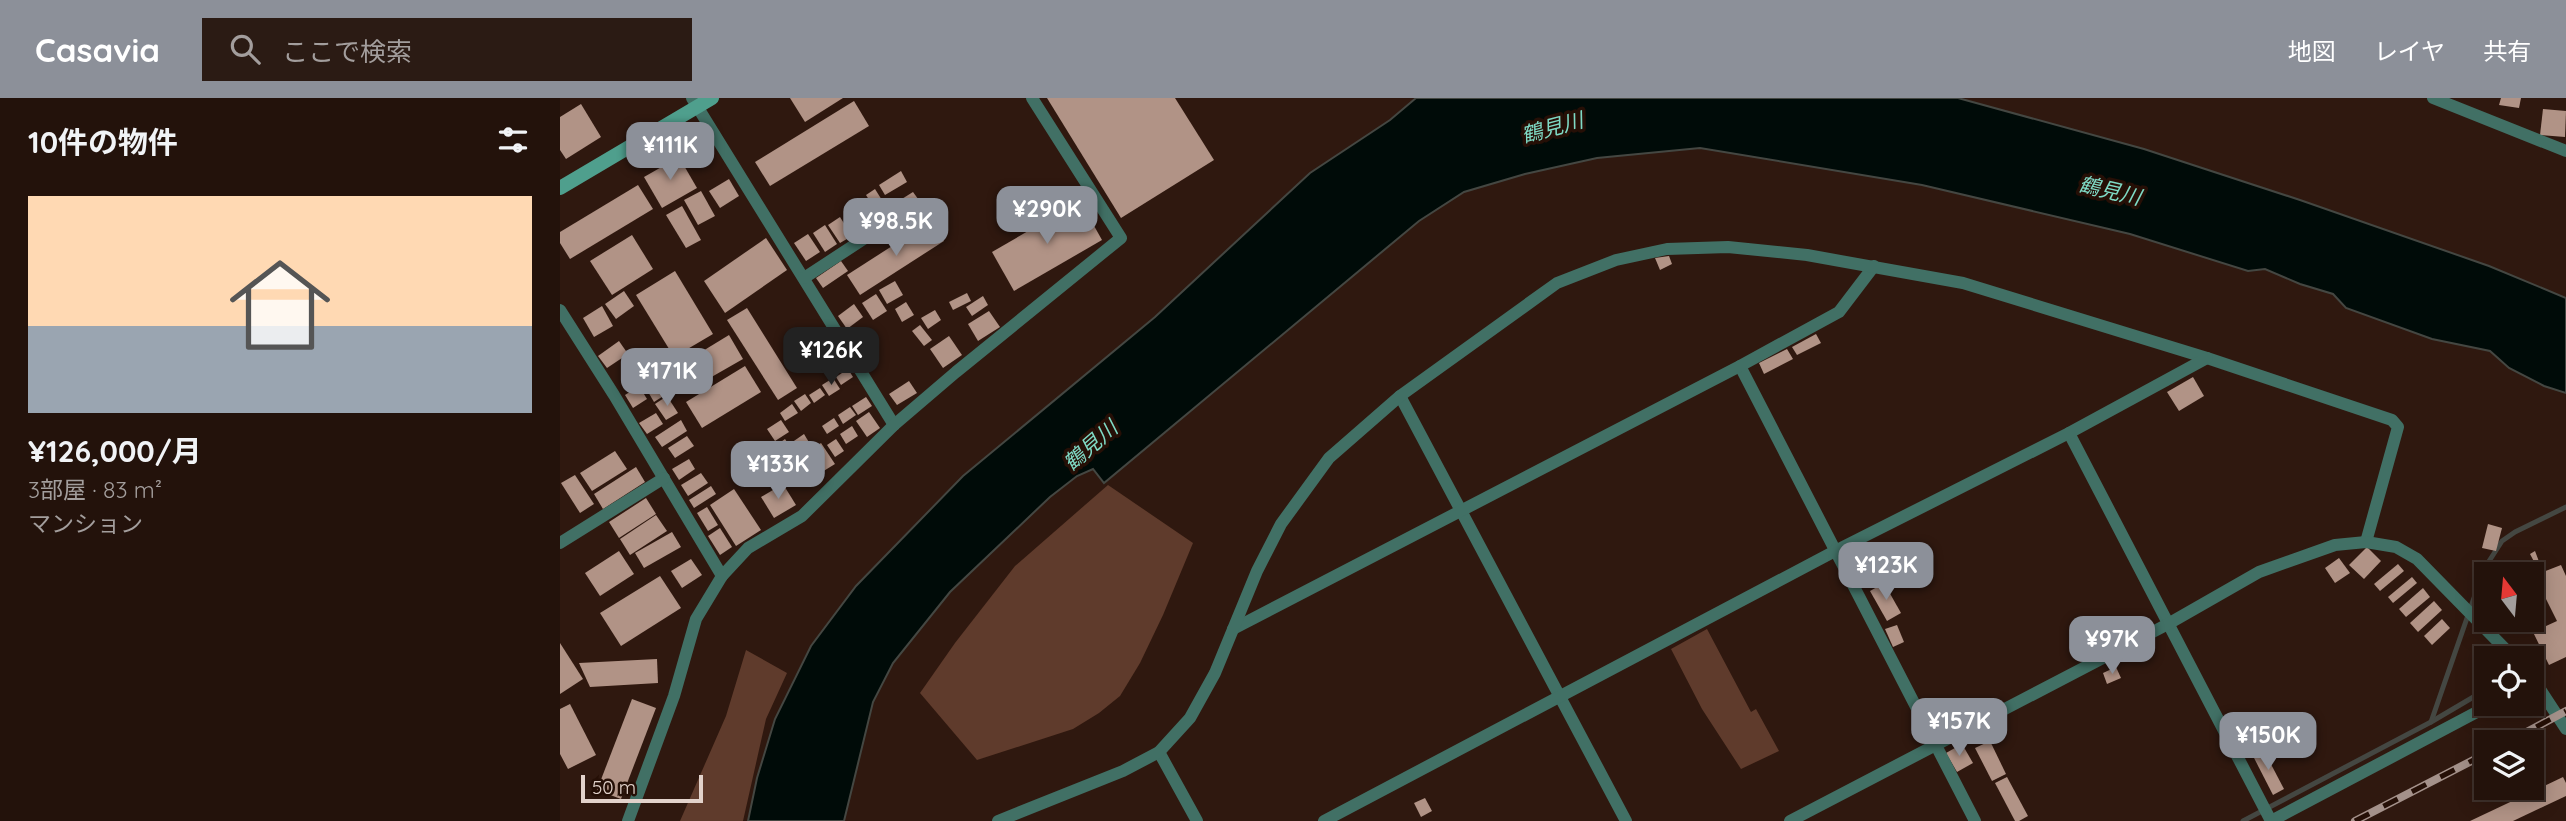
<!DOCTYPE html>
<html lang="ja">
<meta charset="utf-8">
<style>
:root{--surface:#23120b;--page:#2b1b14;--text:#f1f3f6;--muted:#a39e9d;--line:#40322c;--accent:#8c9099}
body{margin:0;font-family:Quicksand,"Noto Sans JP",sans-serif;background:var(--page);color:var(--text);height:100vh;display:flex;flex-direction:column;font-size:26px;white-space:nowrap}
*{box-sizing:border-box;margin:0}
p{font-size:23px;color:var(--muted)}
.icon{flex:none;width:38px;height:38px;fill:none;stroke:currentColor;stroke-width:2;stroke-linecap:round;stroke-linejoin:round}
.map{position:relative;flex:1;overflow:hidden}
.panel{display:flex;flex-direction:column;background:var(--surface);width:560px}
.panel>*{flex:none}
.needle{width:46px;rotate:344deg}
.tools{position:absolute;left:1914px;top:464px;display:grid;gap:14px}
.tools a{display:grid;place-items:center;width:70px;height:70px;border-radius:0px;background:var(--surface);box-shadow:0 4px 18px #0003,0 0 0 2px var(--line);font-size:35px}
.scale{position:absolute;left:21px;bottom:18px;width:122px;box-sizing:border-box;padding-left:7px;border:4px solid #e2d2cb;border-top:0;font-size:19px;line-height:24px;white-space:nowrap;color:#e2d2cb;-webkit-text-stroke:5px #250f06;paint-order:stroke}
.price{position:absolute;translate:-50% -60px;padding:0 16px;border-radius:14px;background:var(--accent);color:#fff;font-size:23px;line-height:46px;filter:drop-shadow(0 2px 4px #0008)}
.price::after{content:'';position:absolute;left:50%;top:42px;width:21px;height:16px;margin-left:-10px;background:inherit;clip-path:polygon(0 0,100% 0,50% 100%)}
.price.current{background:#222;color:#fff}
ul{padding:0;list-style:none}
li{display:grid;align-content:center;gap:14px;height:371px;padding:0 28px}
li+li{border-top:2px solid var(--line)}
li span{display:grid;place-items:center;height:217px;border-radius:0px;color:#555}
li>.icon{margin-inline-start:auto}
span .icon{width:126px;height:126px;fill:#fffc;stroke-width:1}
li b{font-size:30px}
h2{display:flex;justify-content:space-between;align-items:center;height:84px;padding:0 28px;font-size:30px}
header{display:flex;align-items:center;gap:42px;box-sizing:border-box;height:98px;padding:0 35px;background:var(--accent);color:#fff}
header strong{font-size:33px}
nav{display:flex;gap:38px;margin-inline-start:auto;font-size:24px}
.search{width:490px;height:63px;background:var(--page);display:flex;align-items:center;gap:18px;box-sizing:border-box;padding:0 24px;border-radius:0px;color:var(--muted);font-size:26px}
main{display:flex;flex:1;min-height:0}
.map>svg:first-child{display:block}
.green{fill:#5f3b2c}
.water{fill:#000b08;stroke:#444742;stroke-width:2}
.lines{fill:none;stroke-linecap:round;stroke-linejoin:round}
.stream{stroke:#444742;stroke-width:5}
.building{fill:#b19386}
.street{stroke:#417065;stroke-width:12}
.secondary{stroke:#4f9f8d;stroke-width:14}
.rail-casing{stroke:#a4918a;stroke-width:8}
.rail{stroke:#250f06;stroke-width:5;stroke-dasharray:16;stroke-linecap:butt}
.labels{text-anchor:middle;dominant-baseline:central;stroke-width:7;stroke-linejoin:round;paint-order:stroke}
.water-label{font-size:21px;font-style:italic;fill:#7fdac5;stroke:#250f06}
</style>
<header>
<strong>Casavia</strong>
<div class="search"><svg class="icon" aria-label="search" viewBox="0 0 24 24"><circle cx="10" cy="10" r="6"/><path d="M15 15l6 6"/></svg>ここで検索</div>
<nav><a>地図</a><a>レイヤ</a><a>共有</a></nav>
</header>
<main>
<section class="panel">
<h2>10件の物件<svg class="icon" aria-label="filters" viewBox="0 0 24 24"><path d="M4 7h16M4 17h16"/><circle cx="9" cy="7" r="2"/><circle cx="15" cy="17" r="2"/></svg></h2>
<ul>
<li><span style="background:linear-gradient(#ffd9b3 60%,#9aa5b1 0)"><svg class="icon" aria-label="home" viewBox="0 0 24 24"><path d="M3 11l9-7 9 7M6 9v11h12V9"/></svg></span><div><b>¥126,000/月</b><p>3部屋 · 83 m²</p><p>マンション</p></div></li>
</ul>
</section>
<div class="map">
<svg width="2006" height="723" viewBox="0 0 2006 723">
<rect width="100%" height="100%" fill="#2f180f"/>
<!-- green -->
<g class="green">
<path d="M548,387L633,445L603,517L580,565L560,598L539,615L513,631L417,662L360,595L395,545L455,468Z"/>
<path d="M1147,531L1191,614L1196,611L1219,653L1181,671L1142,611L1111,551Z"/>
<path d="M186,552L227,575L206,621L183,723H120L166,618Z"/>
</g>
<!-- water -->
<path class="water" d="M856,0H1398L1584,51L1740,102L1929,168L2006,200V295L1984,288L1949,270L1930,253L1872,241L1786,210L1773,196L1740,186L1705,171L1688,173L1570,136L1362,87L1140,50L1037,60L965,76L904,94L859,123L544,385L533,371L517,378L490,399L390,494L333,565L313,604L284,723H188L197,680L215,621L251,548L296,488L403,378L595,219L750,75L830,22Z"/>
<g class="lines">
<!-- stream -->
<g class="stream">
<path d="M1871,624L1927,591"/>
<path d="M1683,723L1871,624L1924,471L1942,443L1955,434L2006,409"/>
</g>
</g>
<!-- building -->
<g class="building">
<path d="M230,0H283L245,24Z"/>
<path d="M487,0H615L654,62L561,120Z"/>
<path d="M1941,0H1961L1959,10L1939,7Z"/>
<path d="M294,3L309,28L210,88L195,64Z"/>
<path d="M21,6L41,39L6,61L0,52V19Z"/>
<path d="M1983,11L2006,13L2005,39L1980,37Z"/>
<path d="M119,59L137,90L102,110L84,79Z"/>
<path d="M341,73L347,84L325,97L319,87Z"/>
<path d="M169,81L179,98L160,110L149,93Z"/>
<path d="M78,87L93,111L10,161L0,145V134Z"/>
<path d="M315,91L330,115L321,121L306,97Z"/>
<path d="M141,93L155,118L138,127L124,102Z"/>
<path d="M353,94L361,105L344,116L337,104Z"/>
<path d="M520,103L542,142L454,193L432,154Z"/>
<path d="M301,104L308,115L291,126L284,114Z"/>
<path d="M122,108L141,142L126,150L106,117Z"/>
<path d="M280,119L292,138L280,145L268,127Z"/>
<path d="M371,123L384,143L300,197L287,177Z"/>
<path d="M265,127L277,146L265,154L253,135Z"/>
<path d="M248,136L260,154L246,163L234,145Z"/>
<path d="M72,137L93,171L52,197L30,163Z"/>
<path d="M206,140L227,172L165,215L144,183Z"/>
<path d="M1109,158L1112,166L1100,172L1095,160Z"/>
<path d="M281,163L288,173L263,190L256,180Z"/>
<path d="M115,173L153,236L114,259L76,197Z"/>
<path d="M335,183L343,197L327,206L319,192Z"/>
<path d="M64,193L74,208L56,221L45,206Z"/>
<path d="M407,195L411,203L393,212L389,204Z"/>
<path d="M316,196L327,213L313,222L302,205Z"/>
<path d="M423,198L428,207L412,218L406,209Z"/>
<path d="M346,204L354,217L342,224L335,211Z"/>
<path d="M294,206L303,219L287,231L278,218Z"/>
<path d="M42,208L53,228L34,239L23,220Z"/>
<path d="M187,210L237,290L218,302L167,222Z"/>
<path d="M375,212L381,222L368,231L361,220Z"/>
<path d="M429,213L440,229L418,243L408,226Z"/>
<path d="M360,227L372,242L364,248L352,233Z"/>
<path d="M1256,236L1261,245L1237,257L1232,249Z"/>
<path d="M169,237L183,261L141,285L128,262Z"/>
<path d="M389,238L402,257L383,270L370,251Z"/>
<path d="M59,243L68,256L47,270L38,258Z"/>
<path d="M1227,251L1233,261L1204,276L1199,265Z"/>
<path d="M185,268L201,294L142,330L126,304Z"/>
<path d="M288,271L293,279L281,287L276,279Z"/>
<path d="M1633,279L1644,298L1619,313L1607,294Z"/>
<path d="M273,280L280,291L269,298L262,287Z"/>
<path d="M95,281L105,297L94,304L84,287Z"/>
<path d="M349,283L357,295L337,307L329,296Z"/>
<path d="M79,288L87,301L73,310L65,297Z"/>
<path d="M260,290L265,297L254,305L249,297Z"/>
<path d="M245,296L251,305L241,313L234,303Z"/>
<path d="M107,298L118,315L106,322L95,306Z"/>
<path d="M306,299L312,308L298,317L292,308Z"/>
<path d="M232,306L238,315L225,323L220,315Z"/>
<path d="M290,309L296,317L283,326L278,317Z"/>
<path d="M309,314L320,330L307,339L296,323Z"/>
<path d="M96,315L103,326L87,336L79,325Z"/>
<path d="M274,320L279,328L267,336L262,328Z"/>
<path d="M121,322L127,333L102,349L95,339Z"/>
<path d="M221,322L229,334L215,343L207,331Z"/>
<path d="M292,328L298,338L286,346L280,336Z"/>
<path d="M244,336L250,346L238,354L231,345Z"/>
<path d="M127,338L134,348L115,360L108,350Z"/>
<path d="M225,341L235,356L228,361L218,346Z"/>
<path d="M276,341L284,353L275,359L267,347Z"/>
<path d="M261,345L275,366L262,374L249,354Z"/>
<path d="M55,353L67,371L32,393L20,375Z"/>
<path d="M129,361L135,371L119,382L112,371Z"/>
<path d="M76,369L85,384L43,411L34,396Z"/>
<path d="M141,375L148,385L128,398L121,387Z"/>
<path d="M15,377L34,406L20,415L1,385Z"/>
<path d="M223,386L236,407L214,420L201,399Z"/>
<path d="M151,388L156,396L134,410L129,402Z"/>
<path d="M174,391L201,432L176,448L150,407Z"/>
<path d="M86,400L96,416L59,440L49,424Z"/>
<path d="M147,409L158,427L148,433L137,415Z"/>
<path d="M96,417L107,433L70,457L60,441Z"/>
<path d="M1928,426L1942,430L1936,453L1922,450Z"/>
<path d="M160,430L172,449L160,457L148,438Z"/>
<path d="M112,434L121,449L84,470L75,455Z"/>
<path d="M1807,449L1821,463L1804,481L1789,467Z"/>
<path d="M59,453L74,476L40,498L25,475Z"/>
<path d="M1975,453L1983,474L2001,467L2006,478V559L1989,567L1973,534L1997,523L1974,477L1980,475L1970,456Z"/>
<path d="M1779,460L1790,475L1775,485L1765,470Z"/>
<path d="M131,461L142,477L122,490L111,473Z"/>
<path d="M1838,466L1844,473L1820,493L1814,486Z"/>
<path d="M100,478L121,510L61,548L40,515Z"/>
<path d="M1852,479L1857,485L1833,505L1828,499Z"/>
<path d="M1324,485L1341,515L1327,523L1310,493Z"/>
<path d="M1863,490L1870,499L1846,519L1839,511Z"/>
<path d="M1874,503L1882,512L1858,534L1850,525Z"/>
<path d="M1882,521L1890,530L1872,547L1864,538Z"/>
<path d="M1337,527L1344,544L1333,549L1325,531Z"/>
<path d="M0,545L23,581L0,596Z"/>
<path d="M97,561L98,585L30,589L19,565Z"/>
<path d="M1556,569L1561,580L1547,586L1543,575Z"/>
<path d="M72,601L96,610L61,701L37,692Z"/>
<path d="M10,606L36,657L8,671L0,656V611Z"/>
<path d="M1693,626L1699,637L1691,643L1684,631Z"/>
<path d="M1430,643L1446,676L1432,683L1415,650Z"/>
<path d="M1402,646L1413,665L1397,674L1386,655Z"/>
<path d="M1703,651L1724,691L1713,697L1692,656Z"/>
<path d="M1447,679L1468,718L1459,723H1455L1435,685Z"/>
<path d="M2003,679L2006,685V698L1953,723H1910Z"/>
<path d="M865,700L872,713L861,719L854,705Z"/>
</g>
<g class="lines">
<!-- street -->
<g class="street">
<path d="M132,0L334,327"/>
<path d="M1873,0L2006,53"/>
<path d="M244,180L328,125"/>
<path d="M0,212L54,297L162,478"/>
<path d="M1180,268L1415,723"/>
<path d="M840,298L1066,723"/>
<path d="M1509,335L1711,723L1932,606"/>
<path d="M0,445L104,380"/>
<path d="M673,531L1180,268L1279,214L1314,168"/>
<path d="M1972,579L2006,631"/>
<path d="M599,654L637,723"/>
<path d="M68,723L114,598L136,521L162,478L188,450L242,418L334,327L396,274L561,140L472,0"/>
<path d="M438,723L563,673L599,654L630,620L655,575L697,473L721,426L769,360L840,298L997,185L1056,162L1107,151L1168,149L1247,157L1403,185L1647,260L1832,322L1838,329L1806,444"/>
<path d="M764,723L1277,452L1509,335L1647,260"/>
<path d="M1230,723L1608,526L1699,474L1775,447L1806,444L1836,449L1857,461L1954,560"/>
</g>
<!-- secondary -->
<path class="secondary" d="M0,90L152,0"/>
<defs>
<g id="rail">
<path d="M1948,644L2006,613"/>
<path d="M1795,723L1927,655"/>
</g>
</defs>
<!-- rail casing -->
<use href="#rail" class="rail-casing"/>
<!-- rail -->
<use href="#rail" class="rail"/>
</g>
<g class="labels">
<!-- water labels -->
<g class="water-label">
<text transform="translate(992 29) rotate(-15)">鶴見川</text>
<text transform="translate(1550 92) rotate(13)">鶴見川</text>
<text transform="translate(530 347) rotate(-41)">鶴見川</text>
</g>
</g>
</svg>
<div class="tools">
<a><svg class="needle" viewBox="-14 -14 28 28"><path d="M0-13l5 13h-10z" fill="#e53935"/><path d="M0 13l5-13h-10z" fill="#a39e9d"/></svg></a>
<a><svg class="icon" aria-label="locate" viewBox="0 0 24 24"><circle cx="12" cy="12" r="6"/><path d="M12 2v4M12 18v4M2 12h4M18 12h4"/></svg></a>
<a><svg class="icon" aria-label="layers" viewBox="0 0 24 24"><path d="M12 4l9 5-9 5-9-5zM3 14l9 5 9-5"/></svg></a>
</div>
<div class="scale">50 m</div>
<b class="price" style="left:110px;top:84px">¥111K</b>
<b class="price" style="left:487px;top:148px">¥290K</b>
<b class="price" style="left:336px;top:160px">¥98.5K</b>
<b class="price current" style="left:271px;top:289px">¥126K</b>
<b class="price" style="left:107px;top:310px">¥171K</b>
<b class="price" style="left:218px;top:403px">¥133K</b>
<b class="price" style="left:1326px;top:504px">¥123K</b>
<b class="price" style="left:1552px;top:578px">¥97K</b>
<b class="price" style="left:1399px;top:660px">¥157K</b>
<b class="price" style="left:1708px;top:674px">¥150K</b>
</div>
</main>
